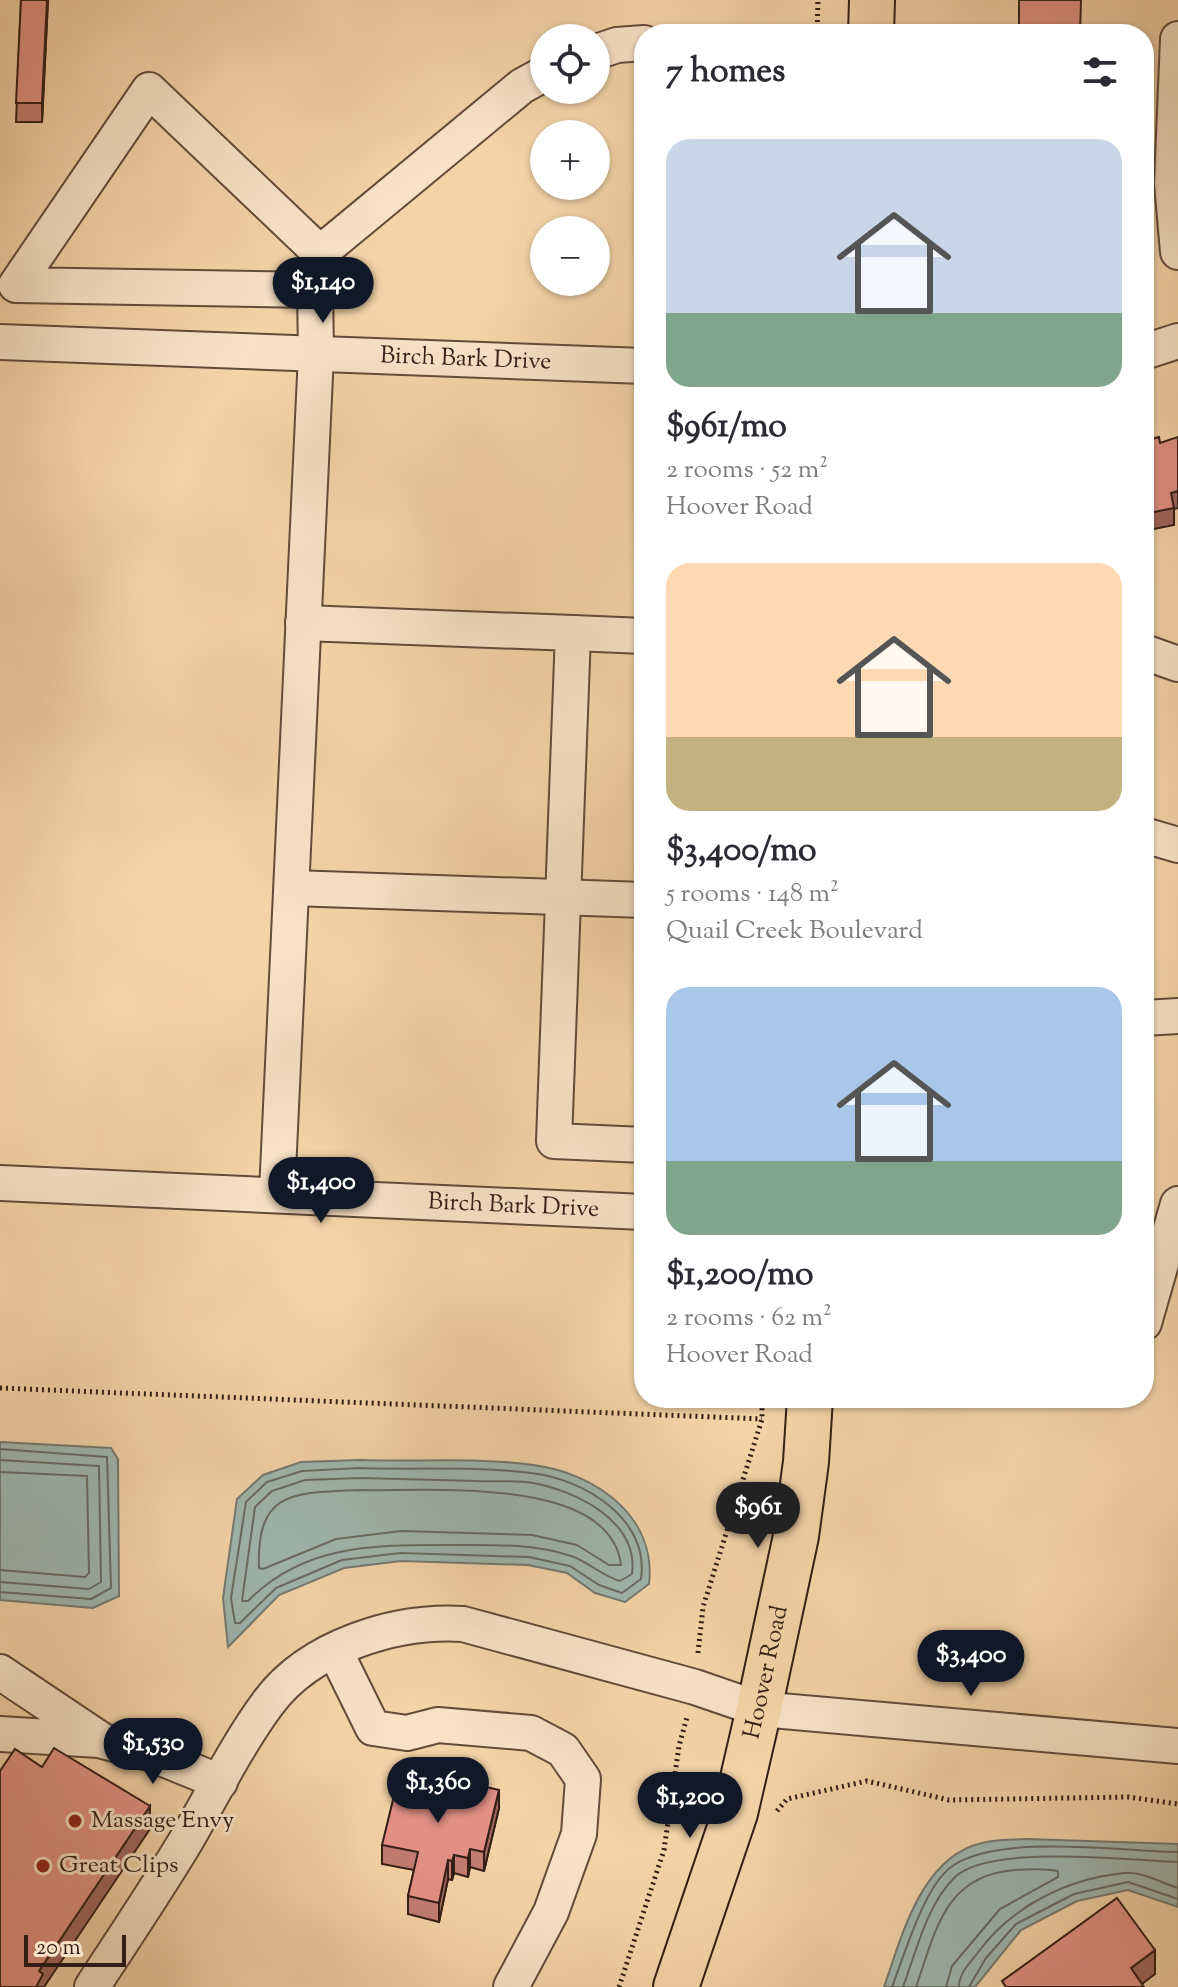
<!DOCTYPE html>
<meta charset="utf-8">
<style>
:root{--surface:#fff;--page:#f7f7f7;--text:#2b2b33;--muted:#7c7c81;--accent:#111827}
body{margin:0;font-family:"Sorts Mill Goudy",serif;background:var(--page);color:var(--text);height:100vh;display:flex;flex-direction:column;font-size:30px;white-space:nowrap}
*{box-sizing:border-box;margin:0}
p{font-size:26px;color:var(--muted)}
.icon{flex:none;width:44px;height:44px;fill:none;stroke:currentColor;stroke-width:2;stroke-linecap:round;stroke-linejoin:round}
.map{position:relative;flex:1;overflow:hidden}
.drawer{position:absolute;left:634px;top:24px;width:520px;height:1384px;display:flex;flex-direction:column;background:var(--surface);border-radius:32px;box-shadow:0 2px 6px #0004}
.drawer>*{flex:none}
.controls{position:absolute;left:530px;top:24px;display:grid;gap:16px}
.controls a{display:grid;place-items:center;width:80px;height:80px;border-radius:50%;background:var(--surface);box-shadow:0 2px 6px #0004;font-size:40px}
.scale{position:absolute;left:24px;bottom:20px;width:102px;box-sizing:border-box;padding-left:8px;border:4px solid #331e16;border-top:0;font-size:22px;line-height:28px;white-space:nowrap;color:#331e16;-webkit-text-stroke:6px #f8e2c6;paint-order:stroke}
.price{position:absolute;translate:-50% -68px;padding:0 18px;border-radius:28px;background:var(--accent);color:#fff;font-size:26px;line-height:52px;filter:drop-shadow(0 2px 4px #0008)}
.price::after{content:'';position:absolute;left:50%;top:48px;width:24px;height:18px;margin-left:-12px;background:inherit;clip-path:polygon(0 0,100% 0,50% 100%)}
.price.active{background:#222;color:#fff}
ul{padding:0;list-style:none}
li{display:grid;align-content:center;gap:16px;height:424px;padding:0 32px}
li span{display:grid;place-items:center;height:248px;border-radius:24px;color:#555}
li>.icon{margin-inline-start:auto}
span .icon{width:144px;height:144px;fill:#fffc;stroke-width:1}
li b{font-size:34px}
h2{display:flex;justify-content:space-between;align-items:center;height:96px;padding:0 32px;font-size:34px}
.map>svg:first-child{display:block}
.water{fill:#9eb6af;stroke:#737972;stroke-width:2}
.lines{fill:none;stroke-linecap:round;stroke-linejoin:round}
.shore{stroke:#686a62;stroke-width:2}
.minor-casing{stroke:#634b3a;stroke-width:38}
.major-casing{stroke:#331e16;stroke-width:48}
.path{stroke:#331e16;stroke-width:5;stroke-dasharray:2 4;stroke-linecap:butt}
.minor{stroke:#f8e2c6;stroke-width:34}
.major{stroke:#f4d3a7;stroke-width:44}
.wall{fill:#c37d72;stroke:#331e16;stroke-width:2}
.shaded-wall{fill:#9f665d;stroke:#331e16;stroke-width:2}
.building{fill:#e39185;stroke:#331e16;stroke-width:2}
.poi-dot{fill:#8f2418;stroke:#f8e2c6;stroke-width:3}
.labels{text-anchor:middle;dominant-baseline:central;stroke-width:6;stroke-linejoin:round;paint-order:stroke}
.street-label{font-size:24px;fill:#331e16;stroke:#f8e2c6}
.poi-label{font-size:24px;fill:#331e16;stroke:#f8e2c6;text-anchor:start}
</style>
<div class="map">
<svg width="1178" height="1987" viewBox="0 0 1178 1987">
<rect width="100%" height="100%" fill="#f4d3a7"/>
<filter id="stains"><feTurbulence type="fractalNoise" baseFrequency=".0025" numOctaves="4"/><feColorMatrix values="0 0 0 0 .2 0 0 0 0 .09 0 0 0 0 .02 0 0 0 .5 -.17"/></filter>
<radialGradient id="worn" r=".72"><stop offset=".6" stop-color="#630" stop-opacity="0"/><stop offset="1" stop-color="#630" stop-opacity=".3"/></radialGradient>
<!-- water -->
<g class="water">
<path d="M0,1442L111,1448L118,1459L119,1596L93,1608L0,1600Z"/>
<path d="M360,1460C416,1462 479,1457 533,1465C596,1473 657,1517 649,1584L625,1602L595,1593L567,1573L528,1565L401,1561L344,1568L279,1595L228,1647L223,1598L237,1499L263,1475L301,1462Z"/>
<path d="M1026,1839L1178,1844V1907L1128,1890L1077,1901L1021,1930L975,1987H884C902,1936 921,1857 982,1843C996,1839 1012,1840 1026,1839Z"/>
</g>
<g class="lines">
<!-- shore -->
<g class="shore">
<path d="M0,1449L107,1457L111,1588L91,1599L0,1592"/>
<path d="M0,1460L99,1466L101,1582L89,1589L0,1582"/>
<path d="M360,1468C416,1470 475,1466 531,1473C584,1479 650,1519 641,1579L622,1593L599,1585L570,1566L529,1557L400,1553L342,1560L276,1588L240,1623H235L231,1598L246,1502L267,1482L302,1471Z"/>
<path d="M0,1472L87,1476L89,1573L85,1577L0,1570"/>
<path d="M360,1478C399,1479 438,1480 477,1481C495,1482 515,1480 533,1483C576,1491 639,1521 632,1574L620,1581C602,1576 589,1562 571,1556C532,1543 489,1545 449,1545C374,1545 304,1544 248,1601H242L255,1507L272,1491L305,1480Z"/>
<path d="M360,1490C425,1492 610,1474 621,1565H609L577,1545L532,1535L401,1531L336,1539L263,1569L259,1568C256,1489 295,1493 360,1490Z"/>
<path d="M892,1987C904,1956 924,1887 951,1867C997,1833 1119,1851 1178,1852"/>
<path d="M903,1987C916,1952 927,1904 955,1877C989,1844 1129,1860 1178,1862"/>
<path d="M916,1987C936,1930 945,1875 1015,1870C1029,1869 1045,1868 1058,1871V1877L1000,1909L952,1966L946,1987"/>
<path d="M959,1987C959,1974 968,1965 976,1955C1010,1907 1066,1879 1124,1873C1141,1871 1162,1883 1178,1888"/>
<path d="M969,1987L986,1958L1016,1924L1074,1894L1128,1882L1178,1899"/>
</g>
<defs>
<g id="minor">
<path d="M1178,39L1172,183L1178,252"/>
<path d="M596,52L617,45L644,43"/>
<path d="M315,290L16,285L149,90L320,253"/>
<path id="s1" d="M0,342L644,366"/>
<path d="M1144,352L1178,341"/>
<path d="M303,623L573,633L554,1141L644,1145"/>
<path d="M573,633L644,636"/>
<path d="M1144,652L1178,664"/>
<path d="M1144,835L1178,845"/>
<path d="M292,888L644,900"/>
<path d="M1144,1018L1178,1016"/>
<path id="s2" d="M0,1183L644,1212"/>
<path d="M277,1193L316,354L315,290L320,253L522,86L544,74"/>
<path d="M1144,1323L1178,1204"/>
<path d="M335,1651L373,1728L407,1733L438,1725L531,1733L563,1750L583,1779L579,1834L551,1912L511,1987"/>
<path d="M0,1672L103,1741L149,1753L220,1782"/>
<path d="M0,1734L99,1740"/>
<path d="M92,1987C124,1938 157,1889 187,1839C213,1794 237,1745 268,1703C310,1646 396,1620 463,1624L695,1687L759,1709L1178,1746"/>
</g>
<g id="major">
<path d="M871,34L872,0"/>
<path id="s3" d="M676,1987L735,1813L759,1709L796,1536L806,1462L810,1398"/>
</g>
</defs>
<!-- minor casing -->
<use href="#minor" class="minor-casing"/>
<!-- major casing -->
<use href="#major" class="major-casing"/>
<!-- path -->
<g class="path">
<path d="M817,34L818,0"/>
<path d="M0,1388L762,1419"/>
<path d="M698,1653L703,1607L762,1419V1398"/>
<path d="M672,1797L698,1804"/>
<path d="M777,1811L787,1799L867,1781L949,1800L1128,1797L1178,1804"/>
<path d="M619,1987L664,1850L679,1746L687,1717"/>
</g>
<!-- minor -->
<use href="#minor" class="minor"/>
<!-- major -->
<use href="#major" class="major"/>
</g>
<!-- wall -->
<g class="wall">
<path d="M21,0H48L42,122H16Z"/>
<path d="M499,1808L484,1871L470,1867L468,1877L454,1873L452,1880L448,1879L439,1922L408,1914V1896L414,1870L382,1864V1845Z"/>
</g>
<!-- shaded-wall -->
<g class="shaded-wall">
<path d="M47,0H48L42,122V103Z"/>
<path d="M1178,491V508L1174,509V525L1144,531V514L1171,493Z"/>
<path d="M1152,688V712L1144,730V706Z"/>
<path d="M1150,736V760L1144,774V750Z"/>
<path d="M1150,850V874L1144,891V867Z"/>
<path d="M499,1790V1808L484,1871V1852Z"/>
<path d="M150,1806V1829L44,1987H36L39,1971Z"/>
<path d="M470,1849V1867L468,1877V1858Z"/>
<path d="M454,1855V1873L452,1880V1861Z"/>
<path d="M448,1860V1879L439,1922V1903Z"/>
<path d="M1155,1950V1974L1138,1987L1131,1968Z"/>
</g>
<!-- building -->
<g class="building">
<path d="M21,0H47L42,103H16Z"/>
<path d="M1019,0H1081L1080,34H1019Z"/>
<path d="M1159,437L1160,443L1178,437V491L1171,493L1174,508L1144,514V441Z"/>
<path d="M1144,684L1152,688L1144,706Z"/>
<path d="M1144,734L1150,736L1144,750Z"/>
<path d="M1144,848L1150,850L1144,867Z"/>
<path d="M54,1748L150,1806L39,1971L43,1974L36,1987H0V1771L15,1749L42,1767Z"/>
<path d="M401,1767L499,1790L484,1852L470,1849L468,1858L454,1855L452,1861L448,1860L439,1903L408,1896L418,1852L382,1845Z"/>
<path d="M1117,1898L1155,1950L1131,1968L1144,1987H1006L1002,1981Z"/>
</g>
<!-- markers -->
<g class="poi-dot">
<circle cx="75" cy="1821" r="8"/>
<circle cx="43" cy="1866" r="8"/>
</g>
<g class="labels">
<!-- street labels -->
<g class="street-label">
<text stroke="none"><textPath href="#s1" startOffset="466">Birch Bark Drive</textPath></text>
<text stroke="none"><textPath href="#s2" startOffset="514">Birch Bark Drive</textPath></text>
<text stroke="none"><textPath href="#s3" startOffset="328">Hoover Road</textPath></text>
</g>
<!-- poi labels -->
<g class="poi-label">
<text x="91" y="1821">Massage Envy</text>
<text x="59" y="1866">Great Clips</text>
</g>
</g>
<rect width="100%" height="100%" filter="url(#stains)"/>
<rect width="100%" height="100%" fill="url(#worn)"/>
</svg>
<div class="controls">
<a><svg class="icon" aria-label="locate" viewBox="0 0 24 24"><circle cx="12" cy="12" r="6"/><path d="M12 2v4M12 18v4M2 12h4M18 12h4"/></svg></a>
<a>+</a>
<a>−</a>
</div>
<div class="scale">20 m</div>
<b class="price" style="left:323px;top:325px">$1,140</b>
<b class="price" style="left:321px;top:1225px">$1,400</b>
<b class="price active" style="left:758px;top:1550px">$961</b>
<b class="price" style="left:971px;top:1698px">$3,400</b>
<b class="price" style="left:153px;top:1786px">$1,530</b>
<b class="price" style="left:438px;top:1825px">$1,360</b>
<b class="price" style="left:690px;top:1840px">$1,200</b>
<section class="drawer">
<h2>7 homes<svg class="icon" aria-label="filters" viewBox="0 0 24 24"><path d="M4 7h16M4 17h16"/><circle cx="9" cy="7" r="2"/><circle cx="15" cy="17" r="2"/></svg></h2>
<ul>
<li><span style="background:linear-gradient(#c9d6e8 70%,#7fa58c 0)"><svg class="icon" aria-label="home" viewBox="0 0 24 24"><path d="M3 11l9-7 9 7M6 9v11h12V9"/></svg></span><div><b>$961/mo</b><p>2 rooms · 52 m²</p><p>Hoover Road</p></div></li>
<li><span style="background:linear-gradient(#ffd9b3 70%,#c2b280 0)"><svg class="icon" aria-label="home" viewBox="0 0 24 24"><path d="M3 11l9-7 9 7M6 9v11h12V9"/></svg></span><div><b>$3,400/mo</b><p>5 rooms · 148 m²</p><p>Quail Creek Boulevard</p></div></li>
<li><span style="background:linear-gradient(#a9c7e8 70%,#7fa58c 0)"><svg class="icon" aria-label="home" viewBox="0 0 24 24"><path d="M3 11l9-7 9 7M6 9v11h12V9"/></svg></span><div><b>$1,200/mo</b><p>2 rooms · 62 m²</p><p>Hoover Road</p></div></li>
</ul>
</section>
</div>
